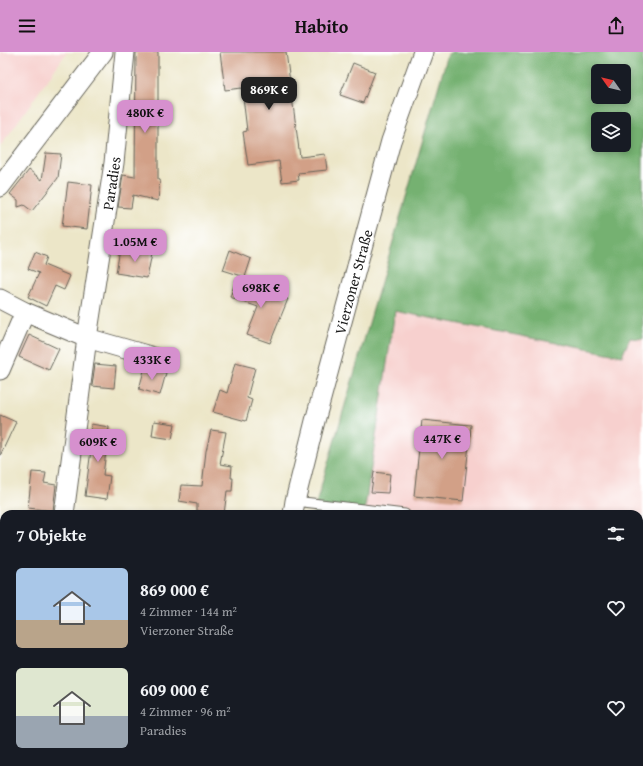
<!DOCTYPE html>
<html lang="de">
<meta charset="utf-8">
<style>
:root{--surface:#171b24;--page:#242831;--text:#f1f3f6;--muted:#9ea1a6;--accent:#d690ce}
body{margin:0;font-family:"Gentium Book Plus",serif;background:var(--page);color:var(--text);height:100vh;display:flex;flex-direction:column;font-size:15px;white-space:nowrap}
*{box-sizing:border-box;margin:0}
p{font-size:13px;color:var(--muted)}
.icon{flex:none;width:22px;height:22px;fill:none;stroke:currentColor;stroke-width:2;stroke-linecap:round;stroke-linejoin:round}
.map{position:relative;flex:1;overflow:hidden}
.drawer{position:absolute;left:0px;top:458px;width:643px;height:256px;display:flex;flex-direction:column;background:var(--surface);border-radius:12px 12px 0 0;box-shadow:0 2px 6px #0003}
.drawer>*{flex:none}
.needle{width:26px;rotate:304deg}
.buttons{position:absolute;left:591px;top:12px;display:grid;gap:8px}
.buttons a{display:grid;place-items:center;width:40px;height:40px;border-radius:6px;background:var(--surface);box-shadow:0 2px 6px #0003;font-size:20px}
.price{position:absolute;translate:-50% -34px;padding:0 9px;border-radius:8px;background:var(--accent);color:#111;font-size:13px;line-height:26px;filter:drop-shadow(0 1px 2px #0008)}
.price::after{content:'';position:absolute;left:50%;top:24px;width:12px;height:9px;margin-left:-6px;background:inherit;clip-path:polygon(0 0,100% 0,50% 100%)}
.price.active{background:#222;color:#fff}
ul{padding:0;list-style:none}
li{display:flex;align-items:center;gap:12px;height:100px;padding:0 16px}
li span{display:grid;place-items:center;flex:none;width:112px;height:80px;border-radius:6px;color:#555}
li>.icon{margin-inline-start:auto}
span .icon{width:48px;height:48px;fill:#fffc;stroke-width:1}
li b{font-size:17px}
h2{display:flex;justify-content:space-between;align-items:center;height:48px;padding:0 16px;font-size:17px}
header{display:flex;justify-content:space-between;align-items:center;height:52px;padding:0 16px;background:var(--accent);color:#111;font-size:18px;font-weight:700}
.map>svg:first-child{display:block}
.built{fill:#f7d0ce}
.forest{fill:#74b171;stroke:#486646;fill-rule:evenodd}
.building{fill:#d2a087}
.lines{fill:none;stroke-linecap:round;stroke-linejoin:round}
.lane-casing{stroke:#656358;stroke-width:11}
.street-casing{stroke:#656358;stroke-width:21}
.lane{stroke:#fff;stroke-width:9}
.street{stroke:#fff;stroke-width:19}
.labels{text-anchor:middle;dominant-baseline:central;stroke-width:3;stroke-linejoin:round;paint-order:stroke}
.street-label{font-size:15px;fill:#1c1c1c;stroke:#fff}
</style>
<header><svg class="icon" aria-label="menu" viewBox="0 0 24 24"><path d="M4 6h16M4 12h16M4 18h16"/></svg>Habito<svg class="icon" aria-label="share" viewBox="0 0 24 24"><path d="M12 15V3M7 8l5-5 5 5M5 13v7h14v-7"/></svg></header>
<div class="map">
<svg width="643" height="714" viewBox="0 0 643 714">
<rect width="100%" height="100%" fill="#fff"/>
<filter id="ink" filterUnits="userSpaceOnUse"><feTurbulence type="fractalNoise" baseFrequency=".025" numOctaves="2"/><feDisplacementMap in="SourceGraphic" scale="8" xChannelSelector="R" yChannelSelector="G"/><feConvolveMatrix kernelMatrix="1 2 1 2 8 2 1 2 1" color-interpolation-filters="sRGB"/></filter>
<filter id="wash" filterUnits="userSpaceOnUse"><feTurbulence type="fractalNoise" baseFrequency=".012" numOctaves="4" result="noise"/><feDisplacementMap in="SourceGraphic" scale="16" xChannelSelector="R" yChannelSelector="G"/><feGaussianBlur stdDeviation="0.9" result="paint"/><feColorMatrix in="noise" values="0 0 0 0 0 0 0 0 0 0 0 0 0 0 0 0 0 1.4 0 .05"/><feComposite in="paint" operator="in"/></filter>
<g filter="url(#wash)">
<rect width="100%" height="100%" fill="#ece6c8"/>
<!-- built -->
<g class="built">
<path d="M0,0H67L0,95Z"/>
<path d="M395,259L622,304L630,285L643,287V714H313L312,710H639V462H364Z"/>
</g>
<!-- forest -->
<path class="forest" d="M452,0H643V287L630,286L622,304L395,259L364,462H313L448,2ZM598,19H624V45H598ZM598,67H624V93H598Z"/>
<g id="blocks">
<!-- building -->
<g class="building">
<path d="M136,0H158V127L160,128L158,149L133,143L131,156L118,155L123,123L135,125Z"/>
<path d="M220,0H286L300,105L325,102L327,118L298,121L299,128L282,130L279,109L248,113L243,80L247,79L242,36L225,38Z"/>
<path d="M353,11L375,20L363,51L340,43Z"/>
<path d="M46,101L61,102L58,126L32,159L24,153L18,155V148L10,142L29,118L42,128Z"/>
<path d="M68,130L92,133L87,177L62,174Z"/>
<path d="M154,191L147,226L116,221L120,197L140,201Z"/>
<path d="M230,198L251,207L245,225L223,218Z"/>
<path d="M35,200L47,205L44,213L70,224L64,238L55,234L46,254L28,245L39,221L28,217Z"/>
<path d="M236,228L288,247L270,291L247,283L258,255L230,245Z"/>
<path d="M29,283L59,297L49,318L19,305Z"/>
<path d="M235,311L255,316L247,346L252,348L246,369L213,360L220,338L227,341Z"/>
<path d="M95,312L116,314L114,336L92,334Z"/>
<path d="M145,315L166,321L160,343L139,337Z"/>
<path d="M0,363L16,370L0,404Z"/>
<path d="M422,368L471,373L463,449L414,444Z"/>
<path d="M154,369L175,372L172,387L152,384Z"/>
<path d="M91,372L109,375L103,423L110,424L107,447L85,444L91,398H88Z"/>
<path d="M211,378L226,380L220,412L232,414L231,426H233L232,439H227L224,462H210V460L197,459V452L179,449L181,433L202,434L206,399Z"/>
<path d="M32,420L46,421L44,431L56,433L53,459L28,456Z"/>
<path d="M374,420L390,422L388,441L371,440Z"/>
</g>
</g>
</g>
<g filter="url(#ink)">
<use href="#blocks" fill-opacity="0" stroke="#656358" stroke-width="1"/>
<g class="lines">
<defs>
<g id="lane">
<path d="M295,449L405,462"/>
<path d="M639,488H643"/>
</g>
<g id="street">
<path d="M0,135L103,0"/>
<path d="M0,247L25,260L87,286L164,308"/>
<path d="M0,318L25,260"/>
<path id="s1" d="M64,462L87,286L114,111L125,0"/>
<path id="s2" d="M293,462L295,449L315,369L391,89L423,0"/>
<path d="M0,482L4,484"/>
<path d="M293,710V714"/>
</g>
</defs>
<!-- lane casing -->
<use href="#lane" class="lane-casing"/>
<!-- street casing -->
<use href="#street" class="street-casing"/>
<!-- lane -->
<use href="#lane" class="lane"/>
<!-- street -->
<use href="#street" class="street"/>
</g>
</g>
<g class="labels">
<!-- street labels -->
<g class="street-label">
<text stroke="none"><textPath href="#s1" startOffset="334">Paradies</textPath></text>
<text stroke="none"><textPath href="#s2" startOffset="240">Vierzoner Straße</textPath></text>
</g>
</g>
</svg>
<div class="buttons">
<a><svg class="needle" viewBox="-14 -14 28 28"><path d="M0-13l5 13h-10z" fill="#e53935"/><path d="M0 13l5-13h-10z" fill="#9ea1a6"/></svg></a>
<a><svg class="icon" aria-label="layers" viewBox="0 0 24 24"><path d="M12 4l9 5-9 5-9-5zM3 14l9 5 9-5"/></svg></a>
</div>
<b class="price active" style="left:269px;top:59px">869K €</b>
<b class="price" style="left:145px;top:82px">480K €</b>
<b class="price" style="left:135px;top:211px">1.05M €</b>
<b class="price" style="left:261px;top:257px">698K €</b>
<b class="price" style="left:152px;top:329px">433K €</b>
<b class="price" style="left:442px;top:408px">447K €</b>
<b class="price" style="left:98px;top:411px">609K €</b>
<section class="drawer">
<h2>7 Objekte<svg class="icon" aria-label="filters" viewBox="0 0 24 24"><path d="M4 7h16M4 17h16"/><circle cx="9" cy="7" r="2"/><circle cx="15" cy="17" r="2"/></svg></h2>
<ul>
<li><span style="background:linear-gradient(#a9c7e8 65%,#b9a48a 0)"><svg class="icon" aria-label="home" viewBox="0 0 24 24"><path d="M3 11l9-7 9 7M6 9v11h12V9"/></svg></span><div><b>869 000 €</b><p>4 Zimmer · 144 m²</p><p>Vierzoner Straße</p></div><svg class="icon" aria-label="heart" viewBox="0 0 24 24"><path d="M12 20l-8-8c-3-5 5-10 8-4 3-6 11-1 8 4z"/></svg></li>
<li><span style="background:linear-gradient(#dfe7d0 60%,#9aa5b1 0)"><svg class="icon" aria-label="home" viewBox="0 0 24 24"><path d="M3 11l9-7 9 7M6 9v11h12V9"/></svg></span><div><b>609 000 €</b><p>4 Zimmer · 96 m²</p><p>Paradies</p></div><svg class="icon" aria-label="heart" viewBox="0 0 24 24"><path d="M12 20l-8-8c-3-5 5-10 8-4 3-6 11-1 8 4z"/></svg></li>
</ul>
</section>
</div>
